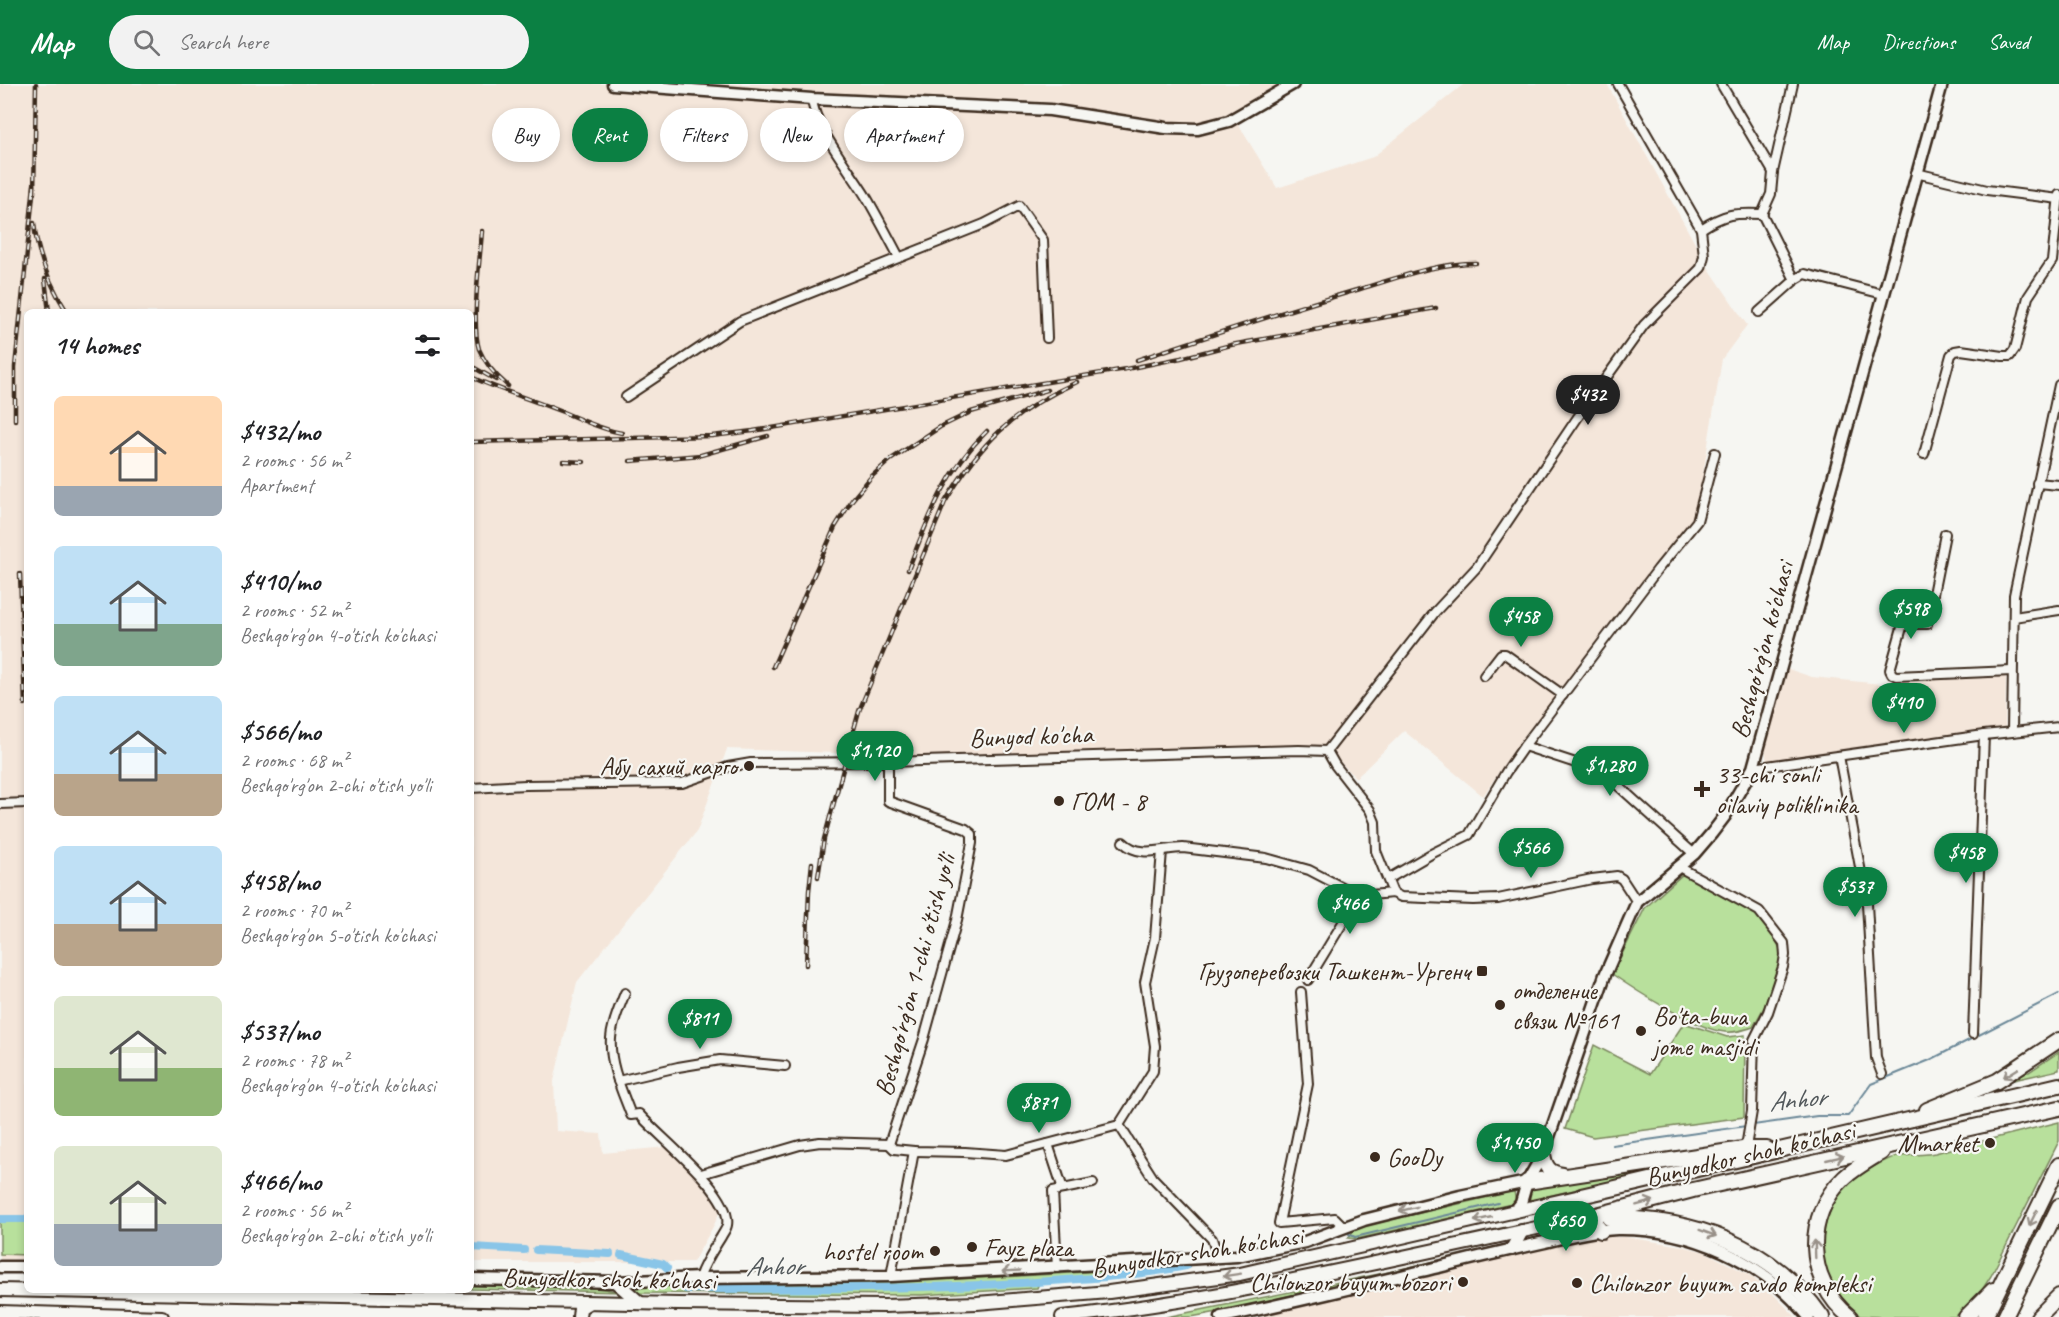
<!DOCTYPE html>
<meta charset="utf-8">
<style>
:root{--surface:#fff;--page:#f2f2f2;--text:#202124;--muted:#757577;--accent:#0b8043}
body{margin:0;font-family:Caveat,sans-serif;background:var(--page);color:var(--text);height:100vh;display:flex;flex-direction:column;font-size:22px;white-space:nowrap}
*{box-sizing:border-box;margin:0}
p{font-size:20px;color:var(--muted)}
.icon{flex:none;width:33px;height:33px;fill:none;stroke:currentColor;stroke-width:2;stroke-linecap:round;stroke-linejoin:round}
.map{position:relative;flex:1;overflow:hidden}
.sheet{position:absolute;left:24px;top:225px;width:450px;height:984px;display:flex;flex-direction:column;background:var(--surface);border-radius:9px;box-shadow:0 3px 9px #0003}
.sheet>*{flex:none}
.top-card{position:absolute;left:492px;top:24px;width:570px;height:54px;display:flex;gap:12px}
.price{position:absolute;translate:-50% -51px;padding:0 14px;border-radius:21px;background:var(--accent);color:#fff;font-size:20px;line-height:39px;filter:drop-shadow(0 2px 3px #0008)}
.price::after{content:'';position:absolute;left:50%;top:36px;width:18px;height:14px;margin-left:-9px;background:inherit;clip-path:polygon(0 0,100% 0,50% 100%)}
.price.on{background:#222;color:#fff}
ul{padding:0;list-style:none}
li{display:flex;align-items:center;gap:18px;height:150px;padding:0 30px}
li span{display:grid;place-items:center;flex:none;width:168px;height:120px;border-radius:9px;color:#555}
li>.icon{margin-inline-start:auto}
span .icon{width:72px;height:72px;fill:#fffc;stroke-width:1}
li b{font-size:26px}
h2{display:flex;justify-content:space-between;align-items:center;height:72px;padding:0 30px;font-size:26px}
.pill{padding:0 21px;border-radius:27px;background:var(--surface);box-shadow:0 3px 9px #0003;font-size:21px;line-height:54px}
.pill.on{background:var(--accent);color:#fff}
header{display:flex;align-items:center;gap:36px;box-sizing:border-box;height:84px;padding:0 30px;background:var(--accent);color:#fff}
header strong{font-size:28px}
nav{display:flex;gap:33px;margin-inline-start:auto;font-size:21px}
.search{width:420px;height:54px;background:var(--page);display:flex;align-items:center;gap:15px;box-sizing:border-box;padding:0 21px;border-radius:33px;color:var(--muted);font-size:22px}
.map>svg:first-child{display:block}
.built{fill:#f4e6da}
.green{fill:#b8e09c;stroke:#7a855d;stroke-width:1.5}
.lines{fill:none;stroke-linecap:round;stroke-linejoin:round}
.stream{stroke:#6a8797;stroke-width:2}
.canal{stroke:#89c5e8;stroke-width:8}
.street-casing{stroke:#3b2a1e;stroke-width:12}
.secondary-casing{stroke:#3b2a1e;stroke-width:15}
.primary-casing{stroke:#3b2a1e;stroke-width:16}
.highway-casing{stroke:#3b2a1e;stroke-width:18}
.street{stroke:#f6f6f2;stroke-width:8}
.secondary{stroke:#f6f6f2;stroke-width:10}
.primary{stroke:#f6f6f2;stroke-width:12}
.highway{stroke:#f6f6f2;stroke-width:14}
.rail-casing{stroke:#3b2a1e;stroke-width:4.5}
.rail{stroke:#f6f6f2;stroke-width:2;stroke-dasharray:7;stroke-linecap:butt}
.oneway{stroke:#989088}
.poi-dot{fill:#3b2a1e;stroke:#f6f6f2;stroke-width:2}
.labels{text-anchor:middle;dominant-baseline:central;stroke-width:4.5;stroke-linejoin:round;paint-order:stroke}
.street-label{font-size:26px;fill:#3b2a1e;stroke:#f6f6f2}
.poi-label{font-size:26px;fill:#3b2a1e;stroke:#f6f6f2;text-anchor:start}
.water-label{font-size:27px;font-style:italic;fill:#52585b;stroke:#f6f6f2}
</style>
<header>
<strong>Map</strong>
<div class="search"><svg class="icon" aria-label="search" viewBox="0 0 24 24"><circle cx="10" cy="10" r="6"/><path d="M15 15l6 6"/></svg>Search here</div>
<nav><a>Map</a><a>Directions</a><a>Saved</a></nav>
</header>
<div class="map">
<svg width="2059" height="1233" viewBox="0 0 2059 1233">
<rect width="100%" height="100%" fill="#f6f6f2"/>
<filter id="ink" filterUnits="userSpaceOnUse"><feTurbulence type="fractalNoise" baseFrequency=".0167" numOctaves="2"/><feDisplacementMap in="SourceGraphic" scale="12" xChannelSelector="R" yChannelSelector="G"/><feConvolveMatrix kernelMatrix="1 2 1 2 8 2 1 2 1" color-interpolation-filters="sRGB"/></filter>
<g filter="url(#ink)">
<!-- built -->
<g class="built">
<path d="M0,0H1279L1232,30L1277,104L1373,73L1464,0H1607L1708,183L1747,241L1722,275L1696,433L1521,656L1483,712L1404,647L1356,694L1328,666L946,673L727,665L697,747L577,898L554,997L556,1047L601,1050L603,1069L667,1063L699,1090L722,1122L714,1141L693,1178H471V228H27V1177L0,1176Z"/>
<path d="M1785,584L1812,593L1891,601L1898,595L2004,591L2006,594L2005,644L1866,662L1767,678L1764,659Z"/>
<path d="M1596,1153H1625L1682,1162L1705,1168L1748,1190L1772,1209L1796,1233H1254L1497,1175Z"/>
</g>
<!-- green -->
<g class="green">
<path d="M1683,790L1757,830L1768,841L1782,869L1771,911L1753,943C1744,946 1735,949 1725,948C1698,946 1636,907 1612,890L1645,824Z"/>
<path d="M1684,939L1727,953L1745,951L1744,1033L1593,1053L1565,1045L1594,961L1650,990Z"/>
<path d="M2059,968V986L2009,997L2026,988H2029Z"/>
<path d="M2059,1038V1057L1991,1192L1980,1209L1955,1233C1939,1233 1870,1233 1860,1232C1850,1227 1844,1217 1838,1209C1808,1169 1824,1112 1866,1087C1875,1082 1889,1073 1899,1072C1911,1071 1923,1071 1935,1069C1976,1059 2018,1048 2059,1038Z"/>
<path d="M1684,1078V1081L1530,1116L1528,1105Z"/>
<path d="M1514,1107L1516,1119L1357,1155L1348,1154L1356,1144Z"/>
<path d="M0,1136H27V1171L0,1170Z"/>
<path d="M1503,1161L1502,1163L1223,1227L1191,1233H1166L1384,1189Z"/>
<path d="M1173,1181L1175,1183L1137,1189L1040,1197L1037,1204L921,1211L637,1209L630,1202C811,1199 992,1198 1173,1181Z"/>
<path d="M471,1201L597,1204L623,1208L471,1205Z"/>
</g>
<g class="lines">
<!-- stream -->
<g class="stream">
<path d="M1612,1061L1817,1032H1848L1871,1000L1930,976L2059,910"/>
<path d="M1349,1150L1355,1153L1498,1119"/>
</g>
<!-- canal -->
<g class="canal">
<path d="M0,1135H27"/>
<path d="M471,1163L524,1166"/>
<path d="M536,1166L610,1170"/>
<path d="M621,1171L663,1180L667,1184"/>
<path d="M686,1205C807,1204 929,1206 1050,1197C1095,1194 1141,1191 1186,1182"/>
</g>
<defs>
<g id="street">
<path d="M1721,0L1773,88"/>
<path d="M812,15C814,43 853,90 868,116C879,135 889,154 899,173"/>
<path d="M1916,89L1987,106L2059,115"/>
<path d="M1762,130L1771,110L1773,88L1793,0"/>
<path d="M1762,130L1795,196"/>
<path d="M1701,145C1725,129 1734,129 1762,130"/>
<path d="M1759,228L1795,196L1805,190L1883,210"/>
<path d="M626,313L740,237L984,140L1019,122L1043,156L1047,254"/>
<path d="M1924,370L1951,271L1955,267L1961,266L2003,272H2010L2015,265L2028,213L2052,177L2059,111"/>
<path d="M2037,399L2059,401"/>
<path d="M1945,450L1927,540H1903L1890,586L1892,590L1896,592L2012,587"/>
<path d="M2014,533L2059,526"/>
<path d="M1484,592L1501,570H1505L1563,611"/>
<path d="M2012,647L2014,511L2059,301"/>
<path d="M1524,662L1603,688L1694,770"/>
<path d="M1327,667L1435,528L1477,483L1578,333L1644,241L1701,184L1704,172L1701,145L1618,0"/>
<path d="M1839,672L1867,820L1876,974L1882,990"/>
<path d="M888,678V717L966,745L972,750V759L957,836L924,955L889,1060"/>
<path d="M1753,684L1984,651L2059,643"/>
<path d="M471,704L526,701L682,699L728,683L751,679L888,678L1299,666L1327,667L1335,681L1370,726L1375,738L1376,767L1393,809"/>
<path d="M0,720L27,719"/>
<path d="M1123,758C1140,775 1163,764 1183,764L1266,774L1309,786L1359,812"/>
<path d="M1679,783L1759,827L1784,859L1785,871L1783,883L1768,928L1754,956L1752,1027L1747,1057L1743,1065"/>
<path d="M1388,795L1431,770L1469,751L1506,688L1524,662L1658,485L1697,437L1715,369"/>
<path d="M1308,896L1359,812L1393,809L1401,813L1473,816L1498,815L1592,795L1617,792L1622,795L1637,818"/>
<path d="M1301,908L1308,1000L1279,1139L1335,1134L1344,1143"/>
<path d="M625,909C620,922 612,939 611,954C609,980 622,1007 631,1031L639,1030C659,1053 733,1110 727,1141C727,1144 723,1149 721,1153C713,1166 704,1179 699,1194"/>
<path d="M1973,950L1984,651"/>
<path d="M618,997L678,983L720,976L785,982"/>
<path d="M1119,1041L1153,1094L1212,1155L1218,1173"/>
<path d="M1048,1060L1063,1105L1053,1107L1057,1184"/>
<path d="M701,1090L800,1061L820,1058L889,1060L894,1065L914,1067L965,1068L1006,1071L1119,1041L1153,987L1155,962L1145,898L1155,854L1162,767"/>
<path d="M1063,1105L1093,1099"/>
<path d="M891,1192L914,1067"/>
</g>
<g id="secondary">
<path d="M613,0L812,15L1050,26L1166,44L1198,45L1229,37L1293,0"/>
<path d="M1514,1128L1521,1119L1527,1098L1543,1070L1605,891L1637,818L1694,770L1712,749L1725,732L1753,684L1942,0"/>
<path d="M0,1183H27"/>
<path d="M471,1195L616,1198L699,1194L891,1192L1237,1172L1305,1158L1364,1136L1460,1112L1527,1098"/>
<path d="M1221,1233C1294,1219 1366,1200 1439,1183C1474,1174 1509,1166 1545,1158C1568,1152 1593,1146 1617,1145C1691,1144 1762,1176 1809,1233"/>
</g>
<g id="primary">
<path d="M1512,1165L1522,1147"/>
<path d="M616,1198L640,1219"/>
<path d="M0,1206L678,1220L884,1222L977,1219L1109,1208L1240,1190L1581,1112"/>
<path d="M0,1228L162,1233"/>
<path d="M579,1233L580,1224L588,1219"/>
<path d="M1062,1233C1240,1214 1413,1169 1589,1133"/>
</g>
<g id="highway">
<path d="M1927,1026L1997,997L2059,956"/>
<path d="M1543,1070C1545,1083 1549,1089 1563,1091"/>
<path d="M1527,1098L1743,1065H1767"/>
<path d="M1581,1112L2059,1001"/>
<path d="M1589,1133L1693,1106L2059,1024"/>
<path d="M1589,1133L1601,1147"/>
<path d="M1609,1134C1693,1134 1772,1161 1822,1233"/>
<path d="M1850,1233C1806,1198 1803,1132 1844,1094C1855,1084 1869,1076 1882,1068"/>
<path d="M1966,1233L1993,1206"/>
<path d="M1985,1233L2059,1081"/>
<path d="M2005,1233L2059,1122"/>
<path d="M2038,1233L2059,1212"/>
</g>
</defs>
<!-- street casing -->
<use href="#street" class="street-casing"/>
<!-- secondary casing -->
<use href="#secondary" class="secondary-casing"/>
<!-- primary casing -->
<use href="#primary" class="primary-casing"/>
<!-- highway casing -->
<use href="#highway" class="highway-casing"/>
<!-- street -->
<use href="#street" class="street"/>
<!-- secondary -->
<use href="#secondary" class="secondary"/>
<!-- primary -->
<use href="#primary" class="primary"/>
<!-- highway -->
<use href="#highway" class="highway"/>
<defs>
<g id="rail">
<path d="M34,109L36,0"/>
<path d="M34,139C37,170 50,201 67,228"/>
<path d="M482,147C480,176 471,239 479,265C485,280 495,291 508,302"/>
<path d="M45,195L49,228"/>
<path d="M1137,276C1211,251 1285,227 1360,205C1398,194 1436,179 1476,179"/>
<path d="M471,282L496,296"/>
<path d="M471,293C500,306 530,315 560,327C581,335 599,345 622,349"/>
<path d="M15,336V283L34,101"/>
<path d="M471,358L712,352L753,347L1126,285L1181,274L1231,261L1436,224"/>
<path d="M563,377L584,378"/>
<path d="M630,377L701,371L768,352"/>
<path d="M908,486C929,432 945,388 987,347"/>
<path d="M20,490L25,620"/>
<path d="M773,583L835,443L852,416L871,393L890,376L940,343L971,328L1047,306"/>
<path d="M818,793L824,755L859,627L945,418C980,359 1013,327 1077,298"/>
<path d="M806,881L809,807L812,779"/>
</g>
</defs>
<!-- rail casing -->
<use href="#rail" class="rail-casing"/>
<!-- rail -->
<use href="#rail" class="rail"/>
</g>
<!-- one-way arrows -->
<defs><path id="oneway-shaft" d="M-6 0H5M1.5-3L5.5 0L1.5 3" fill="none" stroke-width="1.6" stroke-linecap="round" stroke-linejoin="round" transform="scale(1.5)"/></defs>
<g class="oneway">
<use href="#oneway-shaft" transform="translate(2011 989) rotate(148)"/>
<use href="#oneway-shaft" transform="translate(1835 1074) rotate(-13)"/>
<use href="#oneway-shaft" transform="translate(1645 1119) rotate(-15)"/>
<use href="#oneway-shaft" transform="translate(1408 1125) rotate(166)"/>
<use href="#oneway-shaft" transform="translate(2033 1134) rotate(116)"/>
<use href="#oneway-shaft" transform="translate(1483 1135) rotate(167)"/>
<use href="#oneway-shaft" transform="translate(1708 1149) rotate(20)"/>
<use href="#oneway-shaft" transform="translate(1815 1165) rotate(-92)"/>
<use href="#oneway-shaft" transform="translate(1011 1187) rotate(177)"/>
<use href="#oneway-shaft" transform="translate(1232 1191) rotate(171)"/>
</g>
</g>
<!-- markers -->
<g class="poi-dot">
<circle cx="749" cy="682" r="6"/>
<path d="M1699 696h6v6h6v6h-6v6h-6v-6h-6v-6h6z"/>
<circle cx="1059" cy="717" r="6"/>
<rect x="1476" y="881" width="12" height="12" rx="3"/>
<circle cx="1500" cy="921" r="6"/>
<circle cx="1641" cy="947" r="6"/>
<circle cx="1990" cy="1059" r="6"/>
<circle cx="1375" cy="1073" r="6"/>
<circle cx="972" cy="1163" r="6"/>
<circle cx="935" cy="1167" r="6"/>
<circle cx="1463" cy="1198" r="6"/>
<circle cx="1577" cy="1199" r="6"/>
</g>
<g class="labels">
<!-- street labels -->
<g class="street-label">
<text transform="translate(1762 566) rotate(-75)">Beshqo'rg'on ko'chasi</text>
<text transform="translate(1031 652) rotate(-2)">Bunyod ko'cha</text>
<text transform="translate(915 891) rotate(-75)">Beshqo'rg'on 1-chi o'tish yo'li</text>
<text transform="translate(1750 1070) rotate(-13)">Bunyodkor shoh ko'chasi</text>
<text transform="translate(1197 1168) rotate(-9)">Bunyodkor shoh ko'chasi</text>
<text transform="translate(609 1195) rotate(1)">Bunyodkor shoh ko'chasi</text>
</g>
<!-- poi labels -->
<g class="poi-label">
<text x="737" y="682" text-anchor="end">Абу сахий карго</text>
<text x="1716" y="690">33-chi sonli<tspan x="1716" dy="30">oilaviy poliklinika</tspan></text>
<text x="1071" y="717">ГОМ - 8</text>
<text x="1470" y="887" text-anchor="end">Грузоперевозки Ташкент-Ургенч</text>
<text x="1512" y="906">отделение<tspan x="1512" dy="30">связи №161</tspan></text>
<text x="1653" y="932">Bo'ta-buva<tspan x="1653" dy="30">jome masjidi</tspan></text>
<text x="1978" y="1059" text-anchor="end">Mmarket</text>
<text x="1387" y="1073">GooDy</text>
<text x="984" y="1163">Fayz plaza</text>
<text x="923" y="1167" text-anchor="end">hostel room</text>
<text x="1451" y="1198" text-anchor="end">Chilonzor buyum bozori</text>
<text x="1589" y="1199">Chilonzor buyum savdo kompleksi</text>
</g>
<!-- water labels -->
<g class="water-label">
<text transform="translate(1797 1015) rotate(-6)">Anhor</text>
<text transform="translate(774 1182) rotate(-1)">Anhor</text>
</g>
</g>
</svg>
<b class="price on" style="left:1588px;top:342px">$432</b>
<b class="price" style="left:1911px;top:556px">$598</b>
<b class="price" style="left:1521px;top:564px">$458</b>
<b class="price" style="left:1904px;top:650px">$410</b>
<b class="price" style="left:875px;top:698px">$1,120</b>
<b class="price" style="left:1610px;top:713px">$1,280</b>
<b class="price" style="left:1531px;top:795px">$566</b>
<b class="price" style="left:1966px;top:800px">$458</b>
<b class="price" style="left:1855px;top:834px">$537</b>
<b class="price" style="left:1350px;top:851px">$466</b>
<b class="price" style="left:700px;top:966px">$811</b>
<b class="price" style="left:1039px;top:1050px">$871</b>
<b class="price" style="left:1515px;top:1090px">$1,450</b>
<b class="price" style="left:1566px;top:1168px">$650</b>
<div class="top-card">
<a class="pill">Buy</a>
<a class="pill on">Rent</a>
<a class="pill">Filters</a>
<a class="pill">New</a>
<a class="pill">Apartment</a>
</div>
<section class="sheet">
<h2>14 homes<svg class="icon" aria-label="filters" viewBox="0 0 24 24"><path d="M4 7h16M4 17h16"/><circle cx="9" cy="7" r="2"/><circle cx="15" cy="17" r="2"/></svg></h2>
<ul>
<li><span style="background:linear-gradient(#ffd9b3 75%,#9aa5b1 0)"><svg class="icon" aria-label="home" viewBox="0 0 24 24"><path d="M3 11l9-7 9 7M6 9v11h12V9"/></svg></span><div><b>$432/mo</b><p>2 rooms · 56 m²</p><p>Apartment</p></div></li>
<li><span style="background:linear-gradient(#bfe0f5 65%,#7fa58c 0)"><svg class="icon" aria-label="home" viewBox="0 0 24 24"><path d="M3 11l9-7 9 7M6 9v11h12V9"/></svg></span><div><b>$410/mo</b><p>2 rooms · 52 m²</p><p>Beshqo'rg'on 4-o'tish ko'chasi</p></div></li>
<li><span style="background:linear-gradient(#bfe0f5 65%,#b9a48a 0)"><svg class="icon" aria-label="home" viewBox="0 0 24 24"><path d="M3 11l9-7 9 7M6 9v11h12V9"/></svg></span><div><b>$566/mo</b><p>2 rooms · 68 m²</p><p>Beshqo'rg'on 2-chi o'tish yo'li</p></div></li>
<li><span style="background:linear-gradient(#bfe0f5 65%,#b9a48a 0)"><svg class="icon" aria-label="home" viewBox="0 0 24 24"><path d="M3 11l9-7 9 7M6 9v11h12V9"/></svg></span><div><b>$458/mo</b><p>2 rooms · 70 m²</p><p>Beshqo'rg'on 5-o'tish ko'chasi</p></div></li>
<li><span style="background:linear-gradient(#dfe7d0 60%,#8fb573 0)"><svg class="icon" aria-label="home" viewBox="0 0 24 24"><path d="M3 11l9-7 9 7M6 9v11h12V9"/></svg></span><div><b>$537/mo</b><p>2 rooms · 78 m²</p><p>Beshqo'rg'on 4-o'tish ko'chasi</p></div></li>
<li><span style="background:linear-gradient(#dfe7d0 65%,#9aa5b1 0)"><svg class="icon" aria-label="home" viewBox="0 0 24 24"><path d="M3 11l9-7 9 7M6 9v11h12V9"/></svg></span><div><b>$466/mo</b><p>2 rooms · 56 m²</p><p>Beshqo'rg'on 2-chi o'tish yo'li</p></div></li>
</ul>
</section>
</div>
